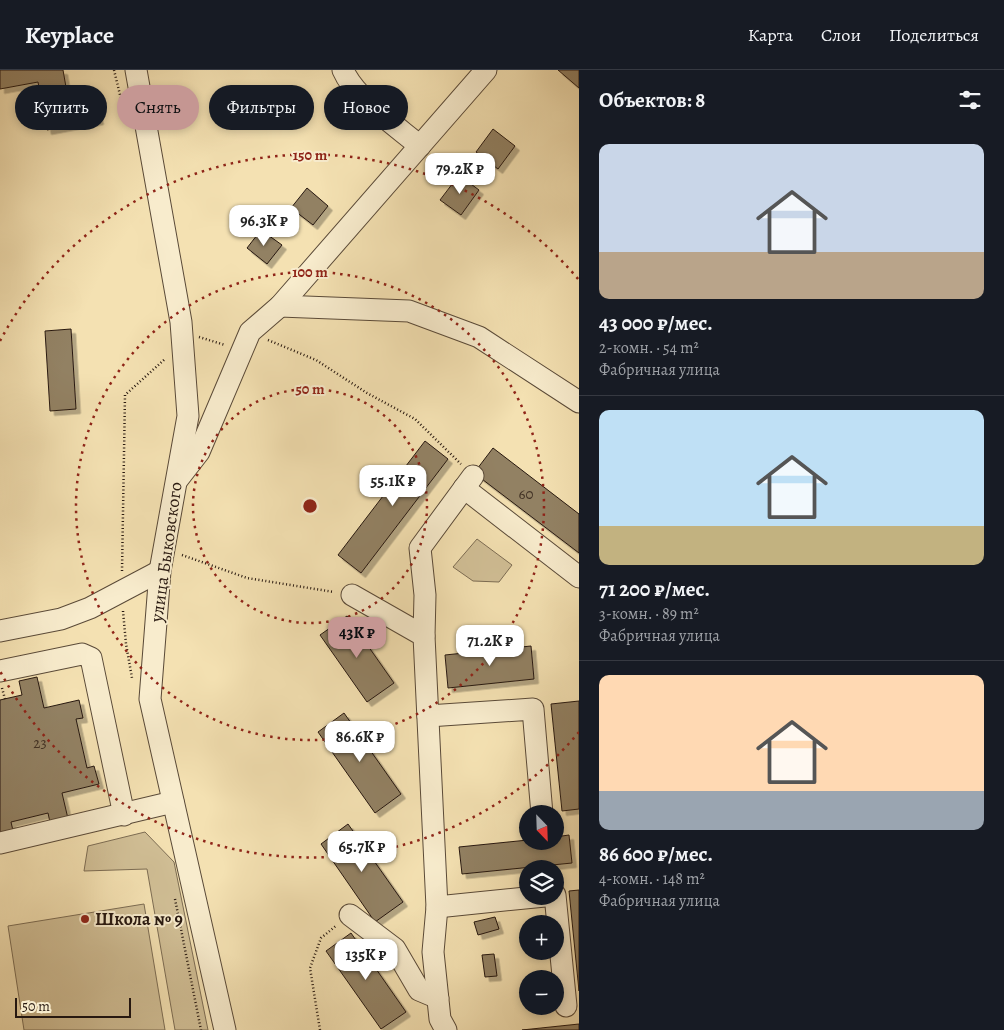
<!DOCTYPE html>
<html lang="ru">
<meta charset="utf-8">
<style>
:root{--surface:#171b24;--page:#242831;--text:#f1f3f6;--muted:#9ea1a6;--line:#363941;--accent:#c59692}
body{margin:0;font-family:Alegreya,serif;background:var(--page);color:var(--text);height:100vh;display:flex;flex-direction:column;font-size:19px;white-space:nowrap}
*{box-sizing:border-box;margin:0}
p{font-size:16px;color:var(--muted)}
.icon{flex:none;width:28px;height:28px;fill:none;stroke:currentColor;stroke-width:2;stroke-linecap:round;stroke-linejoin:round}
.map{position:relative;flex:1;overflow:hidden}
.side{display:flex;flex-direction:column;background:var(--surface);width:425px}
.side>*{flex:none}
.guide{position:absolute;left:15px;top:15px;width:475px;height:45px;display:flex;gap:10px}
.needle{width:32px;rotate:157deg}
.buttons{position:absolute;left:519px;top:735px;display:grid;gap:10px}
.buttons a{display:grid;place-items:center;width:45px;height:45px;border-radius:50%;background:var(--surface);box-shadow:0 2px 8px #0003;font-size:25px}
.scale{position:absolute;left:15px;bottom:12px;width:116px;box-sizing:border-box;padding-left:5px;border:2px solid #271810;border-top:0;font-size:14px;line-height:18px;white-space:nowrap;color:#271810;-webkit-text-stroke:4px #f8eccd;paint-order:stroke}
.price{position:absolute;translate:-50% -42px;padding:0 11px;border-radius:10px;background:#fff;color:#222;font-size:16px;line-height:32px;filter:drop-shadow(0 1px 2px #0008)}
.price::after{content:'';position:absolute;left:50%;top:30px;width:15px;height:11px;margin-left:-8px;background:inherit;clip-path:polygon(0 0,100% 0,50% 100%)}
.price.current{background:var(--accent);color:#111}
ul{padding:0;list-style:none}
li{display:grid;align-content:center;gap:10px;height:265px;padding:0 20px}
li+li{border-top:1px solid var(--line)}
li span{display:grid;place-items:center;height:155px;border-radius:10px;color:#555}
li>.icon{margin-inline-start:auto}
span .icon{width:90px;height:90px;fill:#fffc;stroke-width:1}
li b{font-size:21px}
h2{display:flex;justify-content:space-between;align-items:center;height:60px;padding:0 20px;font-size:21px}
.tag{padding:0 18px;border-radius:22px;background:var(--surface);box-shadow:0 2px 8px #0003;font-size:18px;line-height:45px}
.tag.current{background:var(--accent);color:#111}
header{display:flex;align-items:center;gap:30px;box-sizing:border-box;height:70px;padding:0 25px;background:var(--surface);border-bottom:1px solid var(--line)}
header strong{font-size:24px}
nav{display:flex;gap:28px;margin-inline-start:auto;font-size:18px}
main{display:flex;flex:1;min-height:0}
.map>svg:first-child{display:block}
.green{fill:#d1bf96;stroke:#7c6c53}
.building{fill:#928164;stroke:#271810;filter:url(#shadow)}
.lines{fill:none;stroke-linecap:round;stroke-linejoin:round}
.minor-casing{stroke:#5a4a38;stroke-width:23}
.path{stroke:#271810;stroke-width:2.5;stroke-dasharray:1 2.5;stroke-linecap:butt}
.minor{stroke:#f8eccd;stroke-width:21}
.ring{fill:none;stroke:#8f2418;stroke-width:2.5;stroke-dasharray:2.5 5}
.poi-dot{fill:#8f2418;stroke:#f8eccd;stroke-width:2}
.labels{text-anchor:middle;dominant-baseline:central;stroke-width:4;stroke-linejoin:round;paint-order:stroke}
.number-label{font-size:15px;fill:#423225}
.street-label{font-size:18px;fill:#271810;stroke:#f8eccd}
.poi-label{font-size:18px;font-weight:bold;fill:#271810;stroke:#f8eccd;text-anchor:start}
.centre{fill:#8f2418;stroke:#f8eccd;stroke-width:2.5}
.ring-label{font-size:15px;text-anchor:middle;font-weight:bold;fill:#8f2418;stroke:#f8eccd;stroke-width:4;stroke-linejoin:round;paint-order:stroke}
</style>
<header>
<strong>Keyplace</strong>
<nav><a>Карта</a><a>Слои</a><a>Поделиться</a></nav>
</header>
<main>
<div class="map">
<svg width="579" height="960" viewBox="0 0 579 960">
<defs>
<filter id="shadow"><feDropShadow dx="4.5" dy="4.5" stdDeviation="0" flood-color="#0004"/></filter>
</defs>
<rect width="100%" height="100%" fill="#f4e1b2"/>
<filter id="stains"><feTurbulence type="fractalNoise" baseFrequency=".004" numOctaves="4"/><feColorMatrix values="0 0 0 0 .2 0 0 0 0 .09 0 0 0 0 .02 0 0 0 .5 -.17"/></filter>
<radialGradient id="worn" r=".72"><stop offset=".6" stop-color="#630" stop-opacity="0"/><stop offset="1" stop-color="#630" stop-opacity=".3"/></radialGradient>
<!-- green -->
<g class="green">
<path d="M477,469L512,495L499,512L473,511L453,497Z"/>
<path d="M145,762L174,792L208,960H175L147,799L84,801L88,776Z"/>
<path d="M144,834L165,960H24L8,856Z"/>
</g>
<!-- building -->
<g class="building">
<path d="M0,0H63L70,40L96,35L99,50L47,60L38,12L0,19Z"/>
<path d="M558,0H579V18Z"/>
<path d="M493,59L515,76L498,99L476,82Z"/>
<path d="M459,105L479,120L461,145L440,130Z"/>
<path d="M307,118L328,136L313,155L291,138Z"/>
<path d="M261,160L282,175L267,194L247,178Z"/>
<path d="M71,259L76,339L50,341L45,261Z"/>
<path d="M425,371L448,389L361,503L338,485Z"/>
<path d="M493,378L579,444V483L474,403Z"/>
<path d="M347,546L394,613L367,632L320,565Z"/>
<path d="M531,576L534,609L448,618L445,585Z"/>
<path d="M37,607L44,638L79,630L83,648L76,649L87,698L94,696L99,714L62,723L69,753L51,757L48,743L11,752L14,765L0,769V630L22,625L19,611Z"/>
<path d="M579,631V739L562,741L551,634Z"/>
<path d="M344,643L401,724L375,743L318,662Z"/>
<path d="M348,754L403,832L375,852L321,774Z"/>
<path d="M569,765L572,793L462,804L459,777L528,770V771H555V767Z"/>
<path d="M579,820V921L569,821Z"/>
<path d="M495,847L499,859L478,865L474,852Z"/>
<path d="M351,863L406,942L381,959L326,881Z"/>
<path d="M494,884L497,906L485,907L482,885Z"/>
<path d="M579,954V960H522Z"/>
</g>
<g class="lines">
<defs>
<g id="minor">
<path d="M136,0L181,252L188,346L160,501L150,629L225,960"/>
<path d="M343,0C355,28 396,56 420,76"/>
<path d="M280,236L409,241L479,267L579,332"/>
<path d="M178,409L199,382L250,262L280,236L486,0"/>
<path d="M464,418L579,507"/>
<path d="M352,525L424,566L437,837L433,882L440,949L446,960"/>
<path d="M0,561L61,549L90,538L160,501"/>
<path d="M424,566L425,525L420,478L473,406"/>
<path d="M0,601L82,584L91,588L124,745"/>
<path d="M428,646L533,639L542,744"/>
<path d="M0,773L173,732"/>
<path d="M555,825L566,936"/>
<path d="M437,837L545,826"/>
<path d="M350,845L395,879L419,920L438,928"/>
</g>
</defs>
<!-- minor casing -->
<use href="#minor" class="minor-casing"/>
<!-- path -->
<g class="path">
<path d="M114,0L121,29"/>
<path d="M199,267L225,275"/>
<path d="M268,270L316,290L367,323L415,349L461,394"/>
<path d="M182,485L247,508L334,522"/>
<path d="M122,501L125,325L165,289"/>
<path d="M123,541L126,574L132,608"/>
<path d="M2,618L5,629"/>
<path d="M175,829L201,960"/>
<path d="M320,960L310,898L321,868L337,855"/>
</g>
<!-- minor -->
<use href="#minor" class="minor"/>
</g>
<!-- distance rings -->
<g class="ring">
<circle cx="310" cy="436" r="117"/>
<circle cx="310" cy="436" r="234"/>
<path d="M579 662A351 351 0 0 1 0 601M0 271A351 351 0 0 1 579 210"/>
</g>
<!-- markers -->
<circle class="poi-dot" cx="85" cy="849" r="5"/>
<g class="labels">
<!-- number labels -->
<g class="number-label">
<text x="526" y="424">60</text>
<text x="40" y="673">23</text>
</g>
<!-- street labels -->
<g class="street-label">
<text transform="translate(166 482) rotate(-82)">улица Быковского</text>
</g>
<!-- poi labels -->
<g class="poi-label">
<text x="95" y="849">Школа № 9</text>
</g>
</g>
<circle cx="310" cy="436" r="8" class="centre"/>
<g class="ring-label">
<text x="310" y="90">150 m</text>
<text x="310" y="207">100 m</text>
<text x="310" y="324">50 m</text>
</g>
<rect width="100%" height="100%" filter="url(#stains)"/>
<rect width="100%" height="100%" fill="url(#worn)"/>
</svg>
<div class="buttons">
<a><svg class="needle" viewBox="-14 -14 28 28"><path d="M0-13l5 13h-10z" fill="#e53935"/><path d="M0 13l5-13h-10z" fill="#9ea1a6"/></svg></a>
<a><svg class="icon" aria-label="layers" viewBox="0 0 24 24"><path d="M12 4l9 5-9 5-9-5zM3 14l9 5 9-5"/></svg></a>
<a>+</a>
<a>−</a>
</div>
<div class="scale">50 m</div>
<b class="price" style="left:460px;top:125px">79.2K ₽</b>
<b class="price" style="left:264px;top:177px">96.3K ₽</b>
<b class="price" style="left:393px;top:437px">55.1K ₽</b>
<b class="price current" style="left:357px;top:589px">43K ₽</b>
<b class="price" style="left:490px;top:597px">71.2K ₽</b>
<b class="price" style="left:360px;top:693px">86.6K ₽</b>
<b class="price" style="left:362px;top:803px">65.7K ₽</b>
<b class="price" style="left:366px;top:911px">135K ₽</b>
<div class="guide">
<a class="tag">Купить</a>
<a class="tag current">Снять</a>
<a class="tag">Фильтры</a>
<a class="tag">Новое</a>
</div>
</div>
<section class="side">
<h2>Объектов: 8<svg class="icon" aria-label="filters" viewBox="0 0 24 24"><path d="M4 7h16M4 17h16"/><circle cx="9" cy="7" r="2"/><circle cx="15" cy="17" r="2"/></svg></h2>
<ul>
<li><span style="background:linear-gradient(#c9d6e8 70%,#b9a48a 0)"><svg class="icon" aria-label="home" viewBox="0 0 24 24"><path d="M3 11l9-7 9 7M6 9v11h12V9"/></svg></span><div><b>43 000 ₽/мес.</b><p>2-комн. · 54 m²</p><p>Фабричная улица</p></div></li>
<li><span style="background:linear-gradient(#bfe0f5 75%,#c2b280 0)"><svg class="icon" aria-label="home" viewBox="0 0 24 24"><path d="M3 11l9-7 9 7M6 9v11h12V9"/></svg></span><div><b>71 200 ₽/мес.</b><p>3-комн. · 89 m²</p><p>Фабричная улица</p></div></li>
<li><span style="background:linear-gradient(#ffd9b3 75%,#9aa5b1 0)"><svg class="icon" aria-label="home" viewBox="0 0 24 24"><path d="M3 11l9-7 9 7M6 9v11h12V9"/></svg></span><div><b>86 600 ₽/мес.</b><p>4-комн. · 148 m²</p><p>Фабричная улица</p></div></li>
</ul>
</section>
</main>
